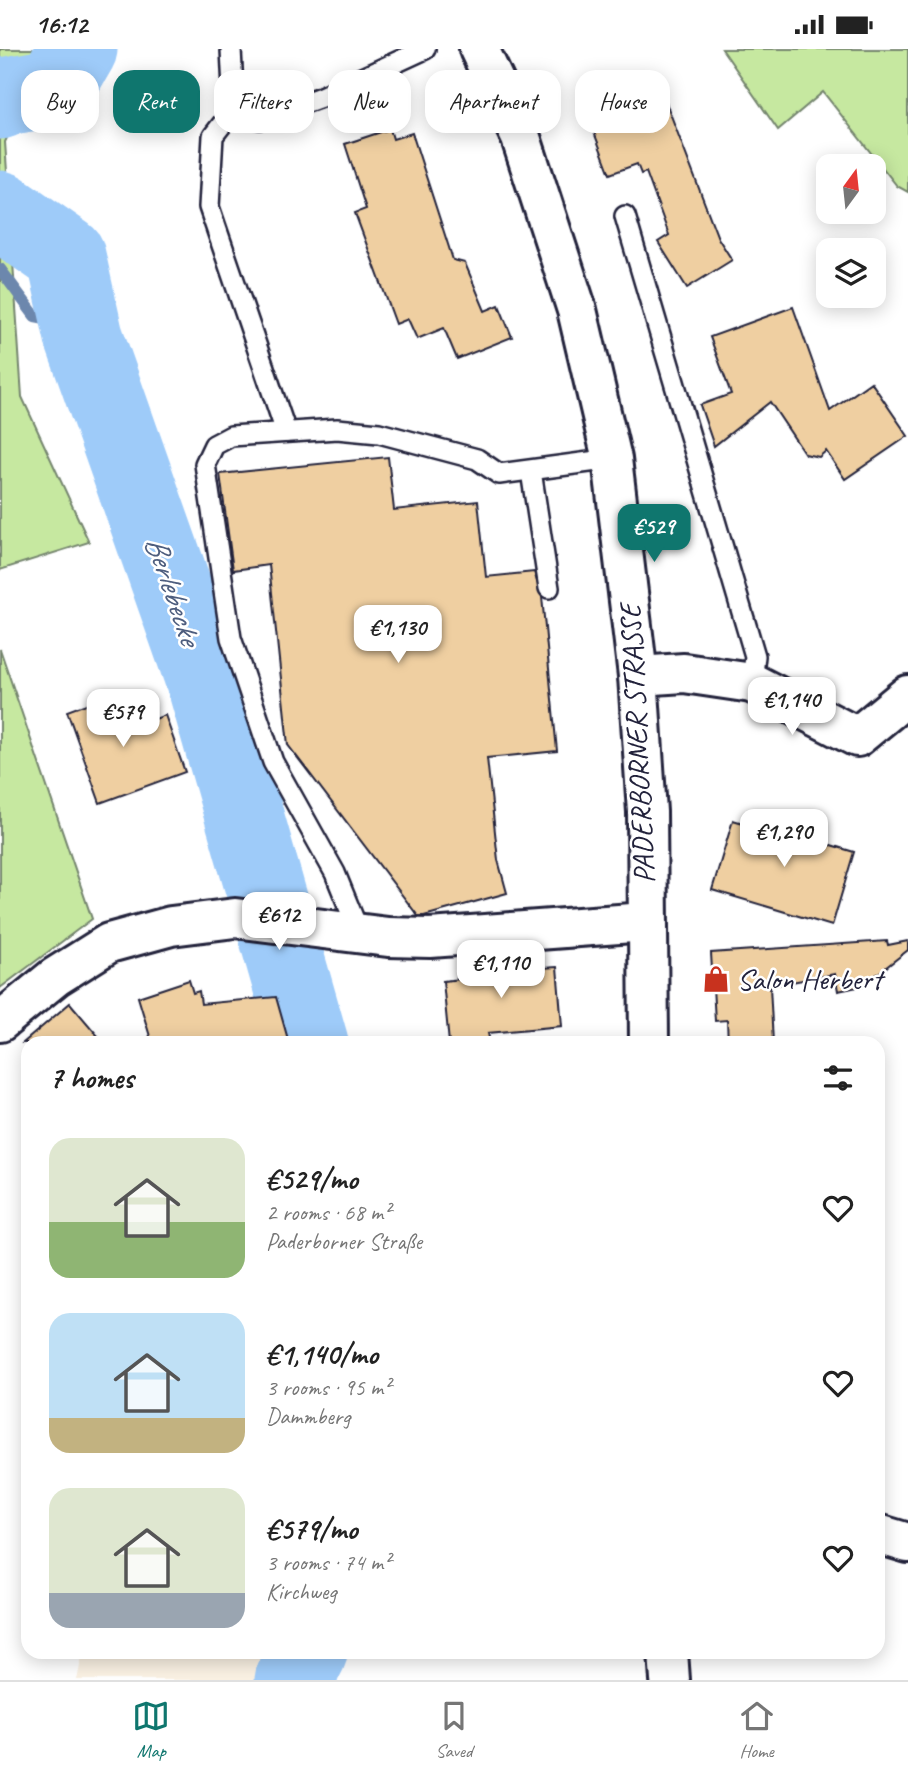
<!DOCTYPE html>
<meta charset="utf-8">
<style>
:root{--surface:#fff;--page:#f6f6f6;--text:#222;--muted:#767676;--line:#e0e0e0;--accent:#0f766e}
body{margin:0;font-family:Caveat,sans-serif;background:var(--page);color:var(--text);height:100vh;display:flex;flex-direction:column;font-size:26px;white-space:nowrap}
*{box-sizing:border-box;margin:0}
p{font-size:23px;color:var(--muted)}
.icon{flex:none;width:38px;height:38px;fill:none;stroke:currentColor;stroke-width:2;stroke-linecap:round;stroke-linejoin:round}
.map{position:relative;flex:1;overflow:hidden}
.panel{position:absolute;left:21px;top:987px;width:864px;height:623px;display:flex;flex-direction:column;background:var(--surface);border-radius:21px;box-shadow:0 4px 18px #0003}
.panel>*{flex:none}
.guide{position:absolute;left:21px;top:21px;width:866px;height:63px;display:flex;gap:14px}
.needle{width:46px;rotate:15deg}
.fabs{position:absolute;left:816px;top:105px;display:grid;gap:14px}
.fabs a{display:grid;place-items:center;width:70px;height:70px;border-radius:14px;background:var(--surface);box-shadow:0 4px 18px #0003;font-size:35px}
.price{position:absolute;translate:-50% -60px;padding:0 16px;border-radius:14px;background:#fff;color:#222;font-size:23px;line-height:46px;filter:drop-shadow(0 2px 4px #0008)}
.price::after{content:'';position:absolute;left:50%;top:42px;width:21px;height:16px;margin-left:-10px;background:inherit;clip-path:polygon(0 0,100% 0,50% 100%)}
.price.selected{background:var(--accent);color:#fff}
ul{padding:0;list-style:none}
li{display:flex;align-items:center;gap:21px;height:175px;padding:0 28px}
li span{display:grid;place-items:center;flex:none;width:196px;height:140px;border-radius:21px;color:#555}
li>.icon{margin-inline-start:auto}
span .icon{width:84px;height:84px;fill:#fffc;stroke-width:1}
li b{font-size:30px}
h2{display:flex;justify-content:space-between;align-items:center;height:84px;padding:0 28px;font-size:30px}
.pill{padding:0 24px;border-radius:21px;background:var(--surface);box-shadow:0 4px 18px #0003;font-size:24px;line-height:63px}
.pill.selected{background:var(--accent);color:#fff}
.status{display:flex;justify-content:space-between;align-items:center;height:49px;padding:0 35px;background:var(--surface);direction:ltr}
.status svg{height:19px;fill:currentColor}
.menu{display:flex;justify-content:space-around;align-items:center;height:98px;border-top:2px solid var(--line);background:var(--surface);font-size:19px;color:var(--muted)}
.menu a{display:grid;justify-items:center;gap:4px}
.menu .selected{color:var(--accent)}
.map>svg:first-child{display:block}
.built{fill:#faf1e3}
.green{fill:#c6e8a0;stroke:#74856e;stroke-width:2}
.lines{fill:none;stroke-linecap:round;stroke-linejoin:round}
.stream{stroke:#6c87ad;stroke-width:12}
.river{stroke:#9ecbf9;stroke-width:79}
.building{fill:#efcfa1;stroke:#22223b;stroke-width:2}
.service-casing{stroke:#22223b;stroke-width:24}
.minor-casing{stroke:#22223b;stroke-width:44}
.secondary-casing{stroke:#22223b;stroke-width:44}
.service{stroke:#fff;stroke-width:19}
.minor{stroke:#fff;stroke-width:38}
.secondary{stroke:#fff;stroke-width:38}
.labels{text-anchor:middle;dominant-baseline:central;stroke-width:5;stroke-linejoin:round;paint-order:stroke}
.street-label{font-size:30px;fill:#22223b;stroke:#fff}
.poi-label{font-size:30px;fill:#22223b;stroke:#fff;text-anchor:start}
.water-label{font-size:32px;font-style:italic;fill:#4d5d7e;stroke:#fff}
</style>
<div class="status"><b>16:12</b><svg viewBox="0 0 49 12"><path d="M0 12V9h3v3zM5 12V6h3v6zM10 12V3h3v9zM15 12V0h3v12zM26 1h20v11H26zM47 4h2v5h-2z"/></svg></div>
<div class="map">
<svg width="908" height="1631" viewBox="0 0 908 1631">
<rect width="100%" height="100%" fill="#fff"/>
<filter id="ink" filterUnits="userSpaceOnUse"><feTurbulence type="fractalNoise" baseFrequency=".0143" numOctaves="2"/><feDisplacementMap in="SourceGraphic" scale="14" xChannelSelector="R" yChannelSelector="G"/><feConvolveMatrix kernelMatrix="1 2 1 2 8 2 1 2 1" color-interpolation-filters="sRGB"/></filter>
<g filter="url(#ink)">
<!-- built -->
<path class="built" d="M83,1603H289L274,1631H77Z"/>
<!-- green -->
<g class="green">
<path d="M0,0H51L5,93L22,348L89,493L0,521Z"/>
<path d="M722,0H908V143L897,137L823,43L778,81Z"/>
<path d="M0,600L92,870L0,939Z"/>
</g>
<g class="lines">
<!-- stream -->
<g class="stream">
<path d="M0,43L2,48"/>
<path d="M0,220L35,267L81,276"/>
</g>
<!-- river -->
<g class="river">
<path d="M0,51L2,48L56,38L78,0"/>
<path d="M0,161L66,207L84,288L207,637L309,994"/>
<path d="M294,1631L308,1603"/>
</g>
</g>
<!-- building -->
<g class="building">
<path d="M665,51L718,189L732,211L687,239L658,193L669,186L646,123L641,125L637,115L610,125L592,78Z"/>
<path d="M390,80L393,90L412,84L453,211L465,214L485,262L499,256L512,288L457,310L444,279L417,290L408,270L396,275L355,164L366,160L345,95Z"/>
<path d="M793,258L830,362L871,333L908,387L845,430L826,402L819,408L805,405L770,353L714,397L700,356L731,345L710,288Z"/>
<path d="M388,408L394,461L478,452L486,528L534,523L542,548L557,702L487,709L498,811L507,844L424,867H418L288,696L269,516L233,521L220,425Z"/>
<path d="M116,644L130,680L165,666L185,723L100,754L67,662Z"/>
<path d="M782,765L815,775L811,790L854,803L832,877L712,841L733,771L776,784Z"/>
<path d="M887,892L888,896L908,892V901L862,937L838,942L835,925L770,937L773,994H728L727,971L715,972L711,904Z"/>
<path d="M541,909L542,919L557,918L562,977L488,984L490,994H449L443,932L461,930L460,916Z"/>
<path d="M189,931L193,944L199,942L201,955L276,948L289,994H152L138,948Z"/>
<path d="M70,954L104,994H23Z"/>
</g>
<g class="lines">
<defs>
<g id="service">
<path d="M231,0L234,60L260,70L321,48L425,0"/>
<path d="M234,60L213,87L209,158L286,383"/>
<path d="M625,167L755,607L752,634"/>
<path d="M531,422L549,539"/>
<path d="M359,883L335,824L273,713L231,589L205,415L214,396L231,387L337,380L379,384L477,410L499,425L612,410"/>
</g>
<g id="minor">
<path d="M638,627L684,624L752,634L857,688L908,646"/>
<path d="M0,973L55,928L109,894L171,877L235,869L388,888L430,889L646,873"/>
<path d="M878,1485L908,1494"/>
</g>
<g id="secondary">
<path d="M479,0L521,89L577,261L612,410L638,627L647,763L649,994"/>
<path d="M668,1603L670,1631"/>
</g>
</defs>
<!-- service casing -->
<use href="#service" class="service-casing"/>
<!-- minor casing -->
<use href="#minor" class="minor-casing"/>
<!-- secondary casing -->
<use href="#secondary" class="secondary-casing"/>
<!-- service -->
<use href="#service" class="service"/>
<!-- minor -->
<use href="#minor" class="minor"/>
<!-- secondary -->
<use href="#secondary" class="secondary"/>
</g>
</g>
<!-- icons -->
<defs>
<symbol id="shop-bare" viewBox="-9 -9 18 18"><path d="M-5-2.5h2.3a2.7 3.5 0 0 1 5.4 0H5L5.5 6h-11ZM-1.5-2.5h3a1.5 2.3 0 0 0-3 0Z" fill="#c8321e" stroke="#fff" stroke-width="2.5" paint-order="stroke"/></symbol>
</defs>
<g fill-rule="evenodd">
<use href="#shop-bare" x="697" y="911" width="38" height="38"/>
</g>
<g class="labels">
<!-- street labels -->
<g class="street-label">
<text transform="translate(637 695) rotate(-93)">PADERBORNER STRASSE</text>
</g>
<!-- poi labels -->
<g class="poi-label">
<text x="737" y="930">Salon Herbert</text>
</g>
<!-- water labels -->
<g class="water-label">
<text transform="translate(173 541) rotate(71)">Berlebecke</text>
</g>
</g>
</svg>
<div class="fabs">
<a><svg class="needle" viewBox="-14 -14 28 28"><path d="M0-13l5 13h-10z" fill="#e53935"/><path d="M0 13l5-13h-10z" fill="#767676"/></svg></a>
<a><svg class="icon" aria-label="layers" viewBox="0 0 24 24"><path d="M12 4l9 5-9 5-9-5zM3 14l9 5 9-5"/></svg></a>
</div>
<b class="price selected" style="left:654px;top:515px">€529</b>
<b class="price" style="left:398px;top:616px">€1,130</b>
<b class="price" style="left:792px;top:688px">€1,140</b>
<b class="price" style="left:123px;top:700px">€579</b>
<b class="price" style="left:784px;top:820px">€1,290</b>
<b class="price" style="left:279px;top:903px">€612</b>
<b class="price" style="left:501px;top:951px">€1,110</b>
<div class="guide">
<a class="pill">Buy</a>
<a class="pill selected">Rent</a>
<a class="pill">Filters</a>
<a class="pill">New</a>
<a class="pill">Apartment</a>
<a class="pill">House</a>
</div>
<section class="panel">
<h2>7 homes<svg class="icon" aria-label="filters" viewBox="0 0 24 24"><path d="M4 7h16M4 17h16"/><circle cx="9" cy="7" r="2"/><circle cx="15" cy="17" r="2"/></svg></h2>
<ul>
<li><span style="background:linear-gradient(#dfe7d0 60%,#8fb573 0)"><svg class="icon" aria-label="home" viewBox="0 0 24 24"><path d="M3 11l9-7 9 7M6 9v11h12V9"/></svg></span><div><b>€529/mo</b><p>2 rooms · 68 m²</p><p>Paderborner Straße</p></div><svg class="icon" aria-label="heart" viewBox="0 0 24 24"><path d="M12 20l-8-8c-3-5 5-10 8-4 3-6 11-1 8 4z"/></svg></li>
<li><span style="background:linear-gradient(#bfe0f5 75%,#c2b280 0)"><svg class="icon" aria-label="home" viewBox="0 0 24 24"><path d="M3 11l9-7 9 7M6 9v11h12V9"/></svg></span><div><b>€1,140/mo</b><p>3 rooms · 95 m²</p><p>Dammberg</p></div><svg class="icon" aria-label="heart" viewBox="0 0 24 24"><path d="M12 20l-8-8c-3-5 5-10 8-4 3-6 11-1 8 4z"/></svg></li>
<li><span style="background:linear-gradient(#dfe7d0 75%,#9aa5b1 0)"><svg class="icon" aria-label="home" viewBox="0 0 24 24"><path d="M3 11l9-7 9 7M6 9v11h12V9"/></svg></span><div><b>€579/mo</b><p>3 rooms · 74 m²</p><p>Kirchweg</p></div><svg class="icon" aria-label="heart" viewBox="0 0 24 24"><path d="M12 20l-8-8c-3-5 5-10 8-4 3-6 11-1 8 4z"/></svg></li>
</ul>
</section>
</div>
<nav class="menu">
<a class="selected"><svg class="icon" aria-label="map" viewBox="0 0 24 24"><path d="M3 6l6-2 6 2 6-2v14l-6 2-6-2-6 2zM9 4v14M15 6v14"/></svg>Map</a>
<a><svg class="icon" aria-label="saved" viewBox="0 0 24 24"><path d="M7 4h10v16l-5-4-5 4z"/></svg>Saved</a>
<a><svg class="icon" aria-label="home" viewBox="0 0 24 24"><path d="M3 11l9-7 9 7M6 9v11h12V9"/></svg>Home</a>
</nav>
